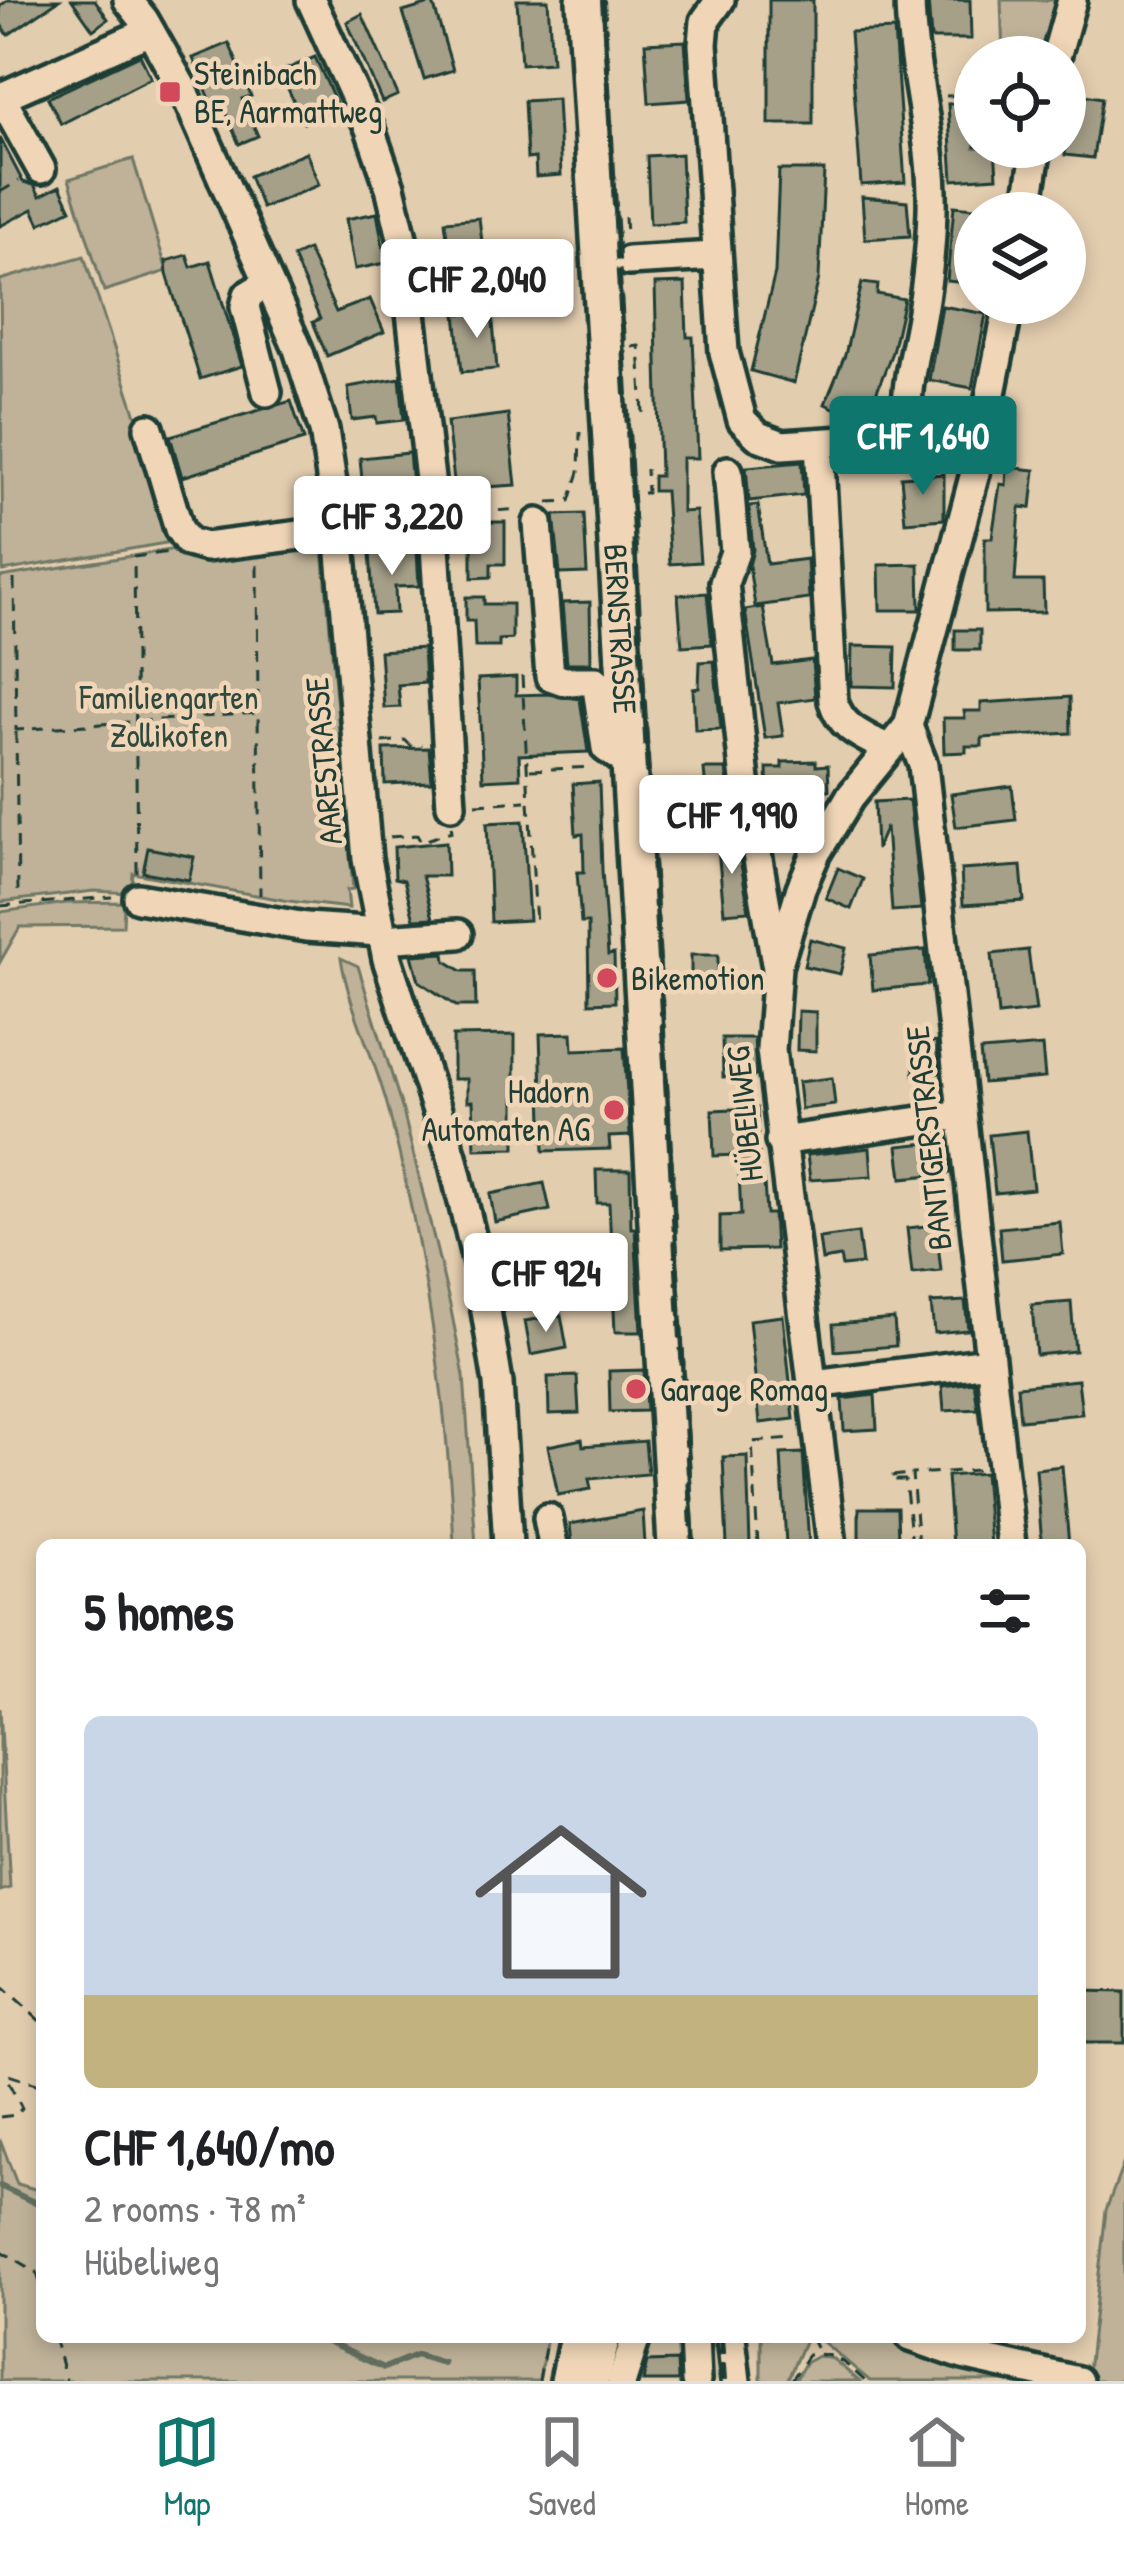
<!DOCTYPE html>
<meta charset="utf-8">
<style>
:root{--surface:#fff;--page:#f6f6f6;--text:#202124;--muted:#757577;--line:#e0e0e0;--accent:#0f766e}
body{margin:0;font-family:"Patrick Hand",sans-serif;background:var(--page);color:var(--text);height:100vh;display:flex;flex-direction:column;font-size:45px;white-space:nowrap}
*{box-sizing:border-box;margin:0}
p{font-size:39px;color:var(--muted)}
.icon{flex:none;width:66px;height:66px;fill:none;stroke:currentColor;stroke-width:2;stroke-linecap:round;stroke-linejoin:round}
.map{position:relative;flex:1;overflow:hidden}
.details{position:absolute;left:36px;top:1539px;width:1050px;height:804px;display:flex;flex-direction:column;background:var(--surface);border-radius:18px;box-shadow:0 6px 18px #0003}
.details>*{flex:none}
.controls{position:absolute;left:954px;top:36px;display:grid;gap:24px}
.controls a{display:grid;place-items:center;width:132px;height:132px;border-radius:50%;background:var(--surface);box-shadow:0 6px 18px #0003;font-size:60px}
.price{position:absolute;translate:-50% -102px;padding:0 27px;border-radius:12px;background:#fff;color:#222;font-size:39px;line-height:78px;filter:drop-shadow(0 3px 6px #0008)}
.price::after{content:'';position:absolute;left:50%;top:72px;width:36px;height:27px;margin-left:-18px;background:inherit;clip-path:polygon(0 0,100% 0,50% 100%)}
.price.current{background:var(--accent);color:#fff}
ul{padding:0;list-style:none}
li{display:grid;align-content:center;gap:24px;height:636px;padding:0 48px}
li+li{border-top:3px solid var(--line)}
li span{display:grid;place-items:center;height:372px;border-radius:18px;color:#555}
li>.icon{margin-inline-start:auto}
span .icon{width:216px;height:216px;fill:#fffc;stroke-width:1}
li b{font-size:51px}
h2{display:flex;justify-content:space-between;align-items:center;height:144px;padding:0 48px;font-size:51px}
.menu{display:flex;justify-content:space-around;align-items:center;height:168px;border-top:3px solid var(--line);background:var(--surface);font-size:33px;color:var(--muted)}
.menu a{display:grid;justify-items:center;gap:6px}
.menu .current{color:var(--accent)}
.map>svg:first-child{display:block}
.built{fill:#d1c0a4}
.green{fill:#bfb299;stroke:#6f7866;stroke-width:3}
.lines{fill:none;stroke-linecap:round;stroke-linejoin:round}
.stream{stroke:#636f5f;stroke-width:6}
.building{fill:#a6a089;stroke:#1f3d34;stroke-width:3}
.minor-casing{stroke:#1f3d34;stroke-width:36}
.major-casing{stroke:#1f3d34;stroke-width:42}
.path{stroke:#1f3d34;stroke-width:3;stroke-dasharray:12 9;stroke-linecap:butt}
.minor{stroke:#f0d6b7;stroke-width:27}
.major{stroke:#f0d6b7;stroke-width:33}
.rail{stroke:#1f3d34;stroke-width:6;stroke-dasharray:18 9;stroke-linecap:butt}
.poi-dot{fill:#d1495b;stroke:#f0d6b7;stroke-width:4.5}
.labels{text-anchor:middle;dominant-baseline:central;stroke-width:9;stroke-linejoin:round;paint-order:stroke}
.poi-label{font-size:33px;fill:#1f3d34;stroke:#f0d6b7;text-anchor:start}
.street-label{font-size:33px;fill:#1f3d34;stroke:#f0d6b7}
.park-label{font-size:33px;fill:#2f493e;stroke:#f0d6b7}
</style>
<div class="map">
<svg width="1124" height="2381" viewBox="0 0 1124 2381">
<rect width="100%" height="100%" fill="#e3cdaf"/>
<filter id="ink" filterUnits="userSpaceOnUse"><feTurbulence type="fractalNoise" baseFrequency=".00833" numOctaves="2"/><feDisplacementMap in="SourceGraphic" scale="24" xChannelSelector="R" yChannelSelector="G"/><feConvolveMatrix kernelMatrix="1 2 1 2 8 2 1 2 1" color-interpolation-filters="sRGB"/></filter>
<g filter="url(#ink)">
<!-- built -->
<path class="built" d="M625,2337H715L717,2341L726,2342L729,2381H613Z"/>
<!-- green -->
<g class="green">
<path d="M1001,0H1067L1051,57H1003Z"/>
<path d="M133,159L167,271L104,291L69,179Z"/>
<path d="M84,256L177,541L3,571L0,280Z"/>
<path d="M322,538L353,889L347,890L349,908L289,901L133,873L132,893L94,891L0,902V577L182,548L184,555Z"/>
<path d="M124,902L123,926L20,927L0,962V912L67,903Z"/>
<path d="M341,958L358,966L403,1111L450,1305L464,1376L476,1545H454C447,1396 425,1252 388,1108C375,1058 349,1009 341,958Z"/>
<path d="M0,1708L10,1888L0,1891Z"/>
<path d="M0,2139L17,2184L42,2191V2337H547L539,2381H0Z"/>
<path d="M1124,2162V2381H1087L1106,2210Z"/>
<path d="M761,2337H806L787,2381H761Z"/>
<path d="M817,2337H895L1039,2381H870Z"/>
<path d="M818,2356L833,2359L859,2381H795L805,2363Z"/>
</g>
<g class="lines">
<!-- stream -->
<g class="stream">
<path d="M0,2186L42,2206"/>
<path d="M316,2337L384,2368L416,2355L443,2363"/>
</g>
</g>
<!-- building -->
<g class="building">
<path d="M8,0H59L8,35L0,23V6Z"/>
<path d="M72,0H95L108,19L93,30Z"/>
<path d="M517,0H548L552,62L521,64Z"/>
<rect x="769" y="0" width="44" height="124"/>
<path d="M928,0H970L971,39H931Z"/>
<path d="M433,3L453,70L424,79L403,12Z"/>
<path d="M362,14L398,95L382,102L347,22Z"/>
<path d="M894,30L905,182L861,185L850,32Z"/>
<path d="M685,41L689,100L649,103L645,43Z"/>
<path d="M229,43L251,96L242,99L258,136L239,144L223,107L215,111L193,58Z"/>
<path d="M140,55L151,78L61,124L48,98Z"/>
<path d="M315,57L338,107L304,123L280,72Z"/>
<path d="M1069,92L1102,98L1093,158L1065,155Z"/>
<path d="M557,99L561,175L536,177L535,158L527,159L524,101Z"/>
<path d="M975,103V147H995L997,177L953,180L948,104Z"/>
<path d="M0,138L23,182L34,185L40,196L60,186L71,209L40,224L33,209L0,226Z"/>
<path d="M306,152L319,185L262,208L249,176Z"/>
<path d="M681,154L684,222L650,224L647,156Z"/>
<path d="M779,170H824L819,278L794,383L751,371L775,273Z"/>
<path d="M862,197L907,201L910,236L865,239Z"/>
<path d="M954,206L975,208V284L947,281Z"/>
<path d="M377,213L386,263L355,269L346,219Z"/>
<path d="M479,218L486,273L452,277L445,221Z"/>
<path d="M308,250L336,312L370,299L384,332L327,356L313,322L320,319L293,257Z"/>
<path d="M187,255L191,267L210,261L242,366L200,379L167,274L166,261Z"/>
<path d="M685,283L687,337H693L698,458H682V512L696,511L700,562L670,564L665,491H653V476H660L655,284Z"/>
<path d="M862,283L878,285L877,294L904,299L892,352L865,422L825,404L845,355Z"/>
<path d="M942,306L986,314L972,388L929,380Z"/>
<path d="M492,311L497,369L462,372L456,314Z"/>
<path d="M400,378L404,420L377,423L376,417L352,420L348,387Z"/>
<path d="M291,401L304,440L182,477L170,436Z"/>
<path d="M508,414L516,485L455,489L447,422Z"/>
<path d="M409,453L412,484L363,490L360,458Z"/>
<path d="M802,462L804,495L749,501L746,467Z"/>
<path d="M1007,467L1035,470L1031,508L1020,507L1015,581H1043L1044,612L985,613V538H992L1000,484L1006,485Z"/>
<path d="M944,474V519L905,522L901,477Z"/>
<path d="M758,505L767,564L807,559L809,599L755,606L749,566L753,550L749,506Z"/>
<path d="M584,514L587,573L560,574L554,515Z"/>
<path d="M462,522H505V564H491V577L472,578V545H462Z"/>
<path d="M417,551L419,586L395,587L396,613L374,614L370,553Z"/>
<path d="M919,564L920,610H880L879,565Z"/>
<path d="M707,593L712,644L682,646L678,595Z"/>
<path d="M466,597H484V604H512V639L499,640V647H475L474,621H466Z"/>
<path d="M590,602L591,663H567L562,603Z"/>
<path d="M763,607L773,665L812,660L815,698L778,703L783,736L765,738L745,610Z"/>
<rect x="955" y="630" width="25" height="20"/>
<path d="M852,646L896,647L895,687L851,686Z"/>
<path d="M423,648L425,683L398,685L400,707L384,708L380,651Z"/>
<path d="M714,661L721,729L695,730L693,689L699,688L700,662Z"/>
<path d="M516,677V695L547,694L580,699L588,752L519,755L520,778L483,780L478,679Z"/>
<path d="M1070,697L1071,733L982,738V746H966V752L944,753L943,718H965L964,711H981V703Z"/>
<path d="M429,748L432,782L385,784L384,749Z"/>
<path d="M816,761V766L828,765L829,790H822V804L794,805V799L768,800L767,768H782V762Z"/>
<path d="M704,769H726L732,814L708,816Z"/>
<path d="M599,782L602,870L608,955L614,954L615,1002L589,1003L588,923H581L577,872H584L583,834L576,835L573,784Z"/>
<path d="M1012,786L1016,820L956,827L951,794Z"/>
<path d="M909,800L921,909L892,911L886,827L876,850L874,802Z"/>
<path d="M523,821L529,920L491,922L487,823Z"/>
<path d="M735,830L749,911L724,913L718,849L729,848L727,831Z"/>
<path d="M446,842L447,876H422L433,918L414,919L404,880L395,878L394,847Z"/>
<path d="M148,848L194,857L189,880L143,872Z"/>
<path d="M1021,866L1024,901L963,905L961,870Z"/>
<path d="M838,868L863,879L851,909L826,898Z"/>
<path d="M810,939L846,948L840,974L804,966Z"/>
<path d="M925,950L928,985L873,990L870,955Z"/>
<path d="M1028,950L1036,1011L998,1015L992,954Z"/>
<path d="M445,953L446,961L462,971H475L476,1006H456L419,981L412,955Z"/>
<rect x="691" y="955" width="27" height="35"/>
<path d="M798,1011L816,1012V1051L797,1050Z"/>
<path d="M572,1033L573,1050L624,1048L630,1136L609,1137L610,1149L544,1151L540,1034Z"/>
<path d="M515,1035V1148L475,1149L473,1101H467V1079H453V1036Z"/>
<path d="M722,1038H754L756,1076L723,1077Z"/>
<path d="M936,1042L940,1073L914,1075L913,1044Z"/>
<path d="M1042,1046L1045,1078L983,1083L980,1051Z"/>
<path d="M832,1078L835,1105L801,1109L798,1082Z"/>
<path d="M757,1108L760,1182H764L766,1214H773L775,1249L720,1250V1216L741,1215L739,1173L737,1155L714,1156L712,1110Z"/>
<path d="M1027,1131L1033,1189L995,1193L989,1135Z"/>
<path d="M947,1141L951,1173L902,1178L898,1146Z"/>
<path d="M870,1148L872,1176L810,1180L807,1155Z"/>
<path d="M596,1170H630L631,1228H635L641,1332H615L609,1203H597Z"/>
<path d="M544,1183L550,1210L495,1222L490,1194Z"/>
<path d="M1060,1222L1063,1254L1002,1260L999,1228Z"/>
<path d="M936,1225L941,1271L912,1274L907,1228Z"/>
<path d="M858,1233L862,1264L842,1266L840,1257L822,1260L819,1238Z"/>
<path d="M578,1241L584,1267L509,1283L503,1257Z"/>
<path d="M965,1301L968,1330L934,1333L931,1303Z"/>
<path d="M1071,1302L1075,1351L1036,1355L1032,1305Z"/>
<path d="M561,1315L567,1348L531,1355L525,1321Z"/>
<path d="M783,1316L794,1419L760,1423L749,1320Z"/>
<path d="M894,1319L896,1346L835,1351L833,1324Z"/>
<path d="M644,1370L646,1411L610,1412L609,1371Z"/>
<path d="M577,1376L579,1413L549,1414L548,1377Z"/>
<path d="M1078,1380L1082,1414L1020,1420L1017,1386Z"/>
<path d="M974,1382L978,1409L944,1411L942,1386Z"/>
<path d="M875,1395L877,1429L844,1431L842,1399Z"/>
<path d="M582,1439L583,1446L645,1441L648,1474L589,1479L591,1489L558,1495L548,1446Z"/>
<path d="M803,1453L809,1545H786L781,1454Z"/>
<path d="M747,1456L750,1545H727L723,1457Z"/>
<path d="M1062,1466L1069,1545H1042L1036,1469Z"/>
<path d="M984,1473L990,1545H952L947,1476Z"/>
<path d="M859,1508H897L898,1545H859Z"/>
<path d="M643,1511L645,1545H572L570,1524Z"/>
<path d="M1080,1991L1124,1992V2043H1080Z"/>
<path d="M677,2361L678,2381H643L647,2362Z"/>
</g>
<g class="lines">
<defs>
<g id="minor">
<path d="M128,0L144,20L184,91L298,349L324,430L339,530L367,859L387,959L452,1156L479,1269L498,1383L508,1545"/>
<path d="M311,0L370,129L390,187L403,242L432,497L451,805"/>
<path d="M720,0L705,21L703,44L724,352L742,420L758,436L782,445L983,432"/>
<path d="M1056,57L1072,0"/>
<path d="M41,169L1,97L150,31"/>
<path d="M1026,213L1037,147"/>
<path d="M628,261L715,256"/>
<path d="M267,392L245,307L248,295L268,283"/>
<path d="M149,428L179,529L188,542L206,547L339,530"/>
<path d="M909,437C902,392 915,355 922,311C928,278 931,243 932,210C934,139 911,70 910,0"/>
<path d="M819,443L833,701C841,729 864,736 888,749"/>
<path d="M728,471L735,552L724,583L746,790L776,963"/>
<path d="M538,523L550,676L564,681H596L606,748L631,765"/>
<path d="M339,524L434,516"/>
<path d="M908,726L923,765L1011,1545"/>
<path d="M138,898L306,927L380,932"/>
<path d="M382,939L458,934"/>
<path d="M780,1141L961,1115"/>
<path d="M814,1384L989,1362"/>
<path d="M548,1518L553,1545"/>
<path d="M832,1545L771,1050L777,967L801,888L816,853L850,797L908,726L975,473L1009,303"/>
<path d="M694,2337L696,2381"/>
<path d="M731,2337L736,2381"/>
<path d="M911,2337L963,2355L1078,2381"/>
<path d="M622,2381L636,2337"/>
</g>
<g id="major">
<path id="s1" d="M584,0L675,1545"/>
<path d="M568,2381L577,2337"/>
<path d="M592,2381L603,2337"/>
</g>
</defs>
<!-- minor casing -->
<use href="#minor" class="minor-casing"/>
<!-- major casing -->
<use href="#major" class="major-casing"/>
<!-- path -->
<g class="path">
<path d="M1022,57L1033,55"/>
<path d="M946,96L968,95L961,75L975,74"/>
<path d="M0,192L19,181"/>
<path d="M625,217L626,237"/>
<path d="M631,347L639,346L643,414"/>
<path d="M643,493H647L646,469"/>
<path d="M548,502L570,501L579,472L580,432"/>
<path d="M457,514L519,509"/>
<path d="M257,565L258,712"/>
<path d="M14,579L16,730L258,713L260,895"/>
<path d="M522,676L536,926"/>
<path d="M16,732L18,894"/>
<path d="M382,742L405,740L411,746L422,745"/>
<path d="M530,770L593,767"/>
<path d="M476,804L526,801"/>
<path d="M390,837L417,835L421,842L452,831L451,826"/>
<path d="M137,873L134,557L169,552"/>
<path d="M0,906L112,897"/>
<path d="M758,1545L752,1442L794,1439"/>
<path d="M912,1545L905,1480H891V1476L912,1474"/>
<path d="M918,1545L912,1474L977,1470"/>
<path d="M0,1985L42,2023"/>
<path d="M0,2117L16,2115L22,2108L7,2080L8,2075L42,2086"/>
<path d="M0,2250L37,2272L42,2290"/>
<path d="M54,2337L66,2381"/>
<path d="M811,2337L818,2352"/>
<path d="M539,2381L547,2337"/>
<path d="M791,2381L808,2355C835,2351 846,2364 865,2381"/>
</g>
<!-- minor -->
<use href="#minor" class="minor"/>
<!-- major -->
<use href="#major" class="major"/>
<!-- rail -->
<g class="rail">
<path d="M603,0L693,1545"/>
<path d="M721,2337L724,2381"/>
</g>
</g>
</g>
<!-- markers -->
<g class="poi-dot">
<rect x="158" y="80" width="24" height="24" rx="6"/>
<circle cx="607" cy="978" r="12"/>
<circle cx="614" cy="1110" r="12"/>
<circle cx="636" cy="1389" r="12"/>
</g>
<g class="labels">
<!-- poi labels -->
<g class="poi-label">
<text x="194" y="73">Steinibach<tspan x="194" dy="38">BE, Aarmattweg</tspan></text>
<text x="631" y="978">Bikemotion</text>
<text x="590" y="1091" text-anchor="end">Hadorn<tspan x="590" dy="38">Automaten AG</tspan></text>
<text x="660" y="1389">Garage Romag</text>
</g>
<!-- street labels -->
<g class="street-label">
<text stroke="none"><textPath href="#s1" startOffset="630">BERNSTRASSE</textPath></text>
<text transform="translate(323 761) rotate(-95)">AARESTRASSE</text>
<text transform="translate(744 1114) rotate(-96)">HÜBELIWEG</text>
<text transform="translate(928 1138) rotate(-96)">BANTIGERSTRASSE</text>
</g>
<!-- park labels -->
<g class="park-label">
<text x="169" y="697">Familiengarten<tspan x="169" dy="38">Zollikofen</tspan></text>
</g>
</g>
</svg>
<div class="controls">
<a><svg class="icon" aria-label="locate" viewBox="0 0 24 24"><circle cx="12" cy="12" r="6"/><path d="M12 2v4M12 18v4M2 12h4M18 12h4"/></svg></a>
<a><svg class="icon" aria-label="layers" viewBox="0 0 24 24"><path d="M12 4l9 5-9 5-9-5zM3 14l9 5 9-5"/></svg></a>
</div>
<b class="price" style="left:477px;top:341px">CHF 2,040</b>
<b class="price current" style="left:923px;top:498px">CHF 1,640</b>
<b class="price" style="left:392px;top:578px">CHF 3,220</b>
<b class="price" style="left:732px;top:877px">CHF 1,990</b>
<b class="price" style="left:546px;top:1335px">CHF 924</b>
<section class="details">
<h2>5 homes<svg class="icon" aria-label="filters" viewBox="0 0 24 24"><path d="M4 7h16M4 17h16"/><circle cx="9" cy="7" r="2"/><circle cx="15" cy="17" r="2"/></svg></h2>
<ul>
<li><span style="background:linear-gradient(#c9d6e8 75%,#c2b280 0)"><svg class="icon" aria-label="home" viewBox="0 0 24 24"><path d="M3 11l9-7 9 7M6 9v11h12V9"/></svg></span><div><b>CHF 1,640/mo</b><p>2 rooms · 78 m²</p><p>Hübeliweg</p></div></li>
</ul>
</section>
</div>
<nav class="menu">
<a class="current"><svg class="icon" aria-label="map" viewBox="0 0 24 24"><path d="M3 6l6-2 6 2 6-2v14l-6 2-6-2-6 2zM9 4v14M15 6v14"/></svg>Map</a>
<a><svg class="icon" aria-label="saved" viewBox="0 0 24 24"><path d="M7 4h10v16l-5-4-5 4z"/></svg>Saved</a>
<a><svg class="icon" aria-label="home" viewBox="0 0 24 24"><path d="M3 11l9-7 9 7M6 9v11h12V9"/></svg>Home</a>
</nav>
